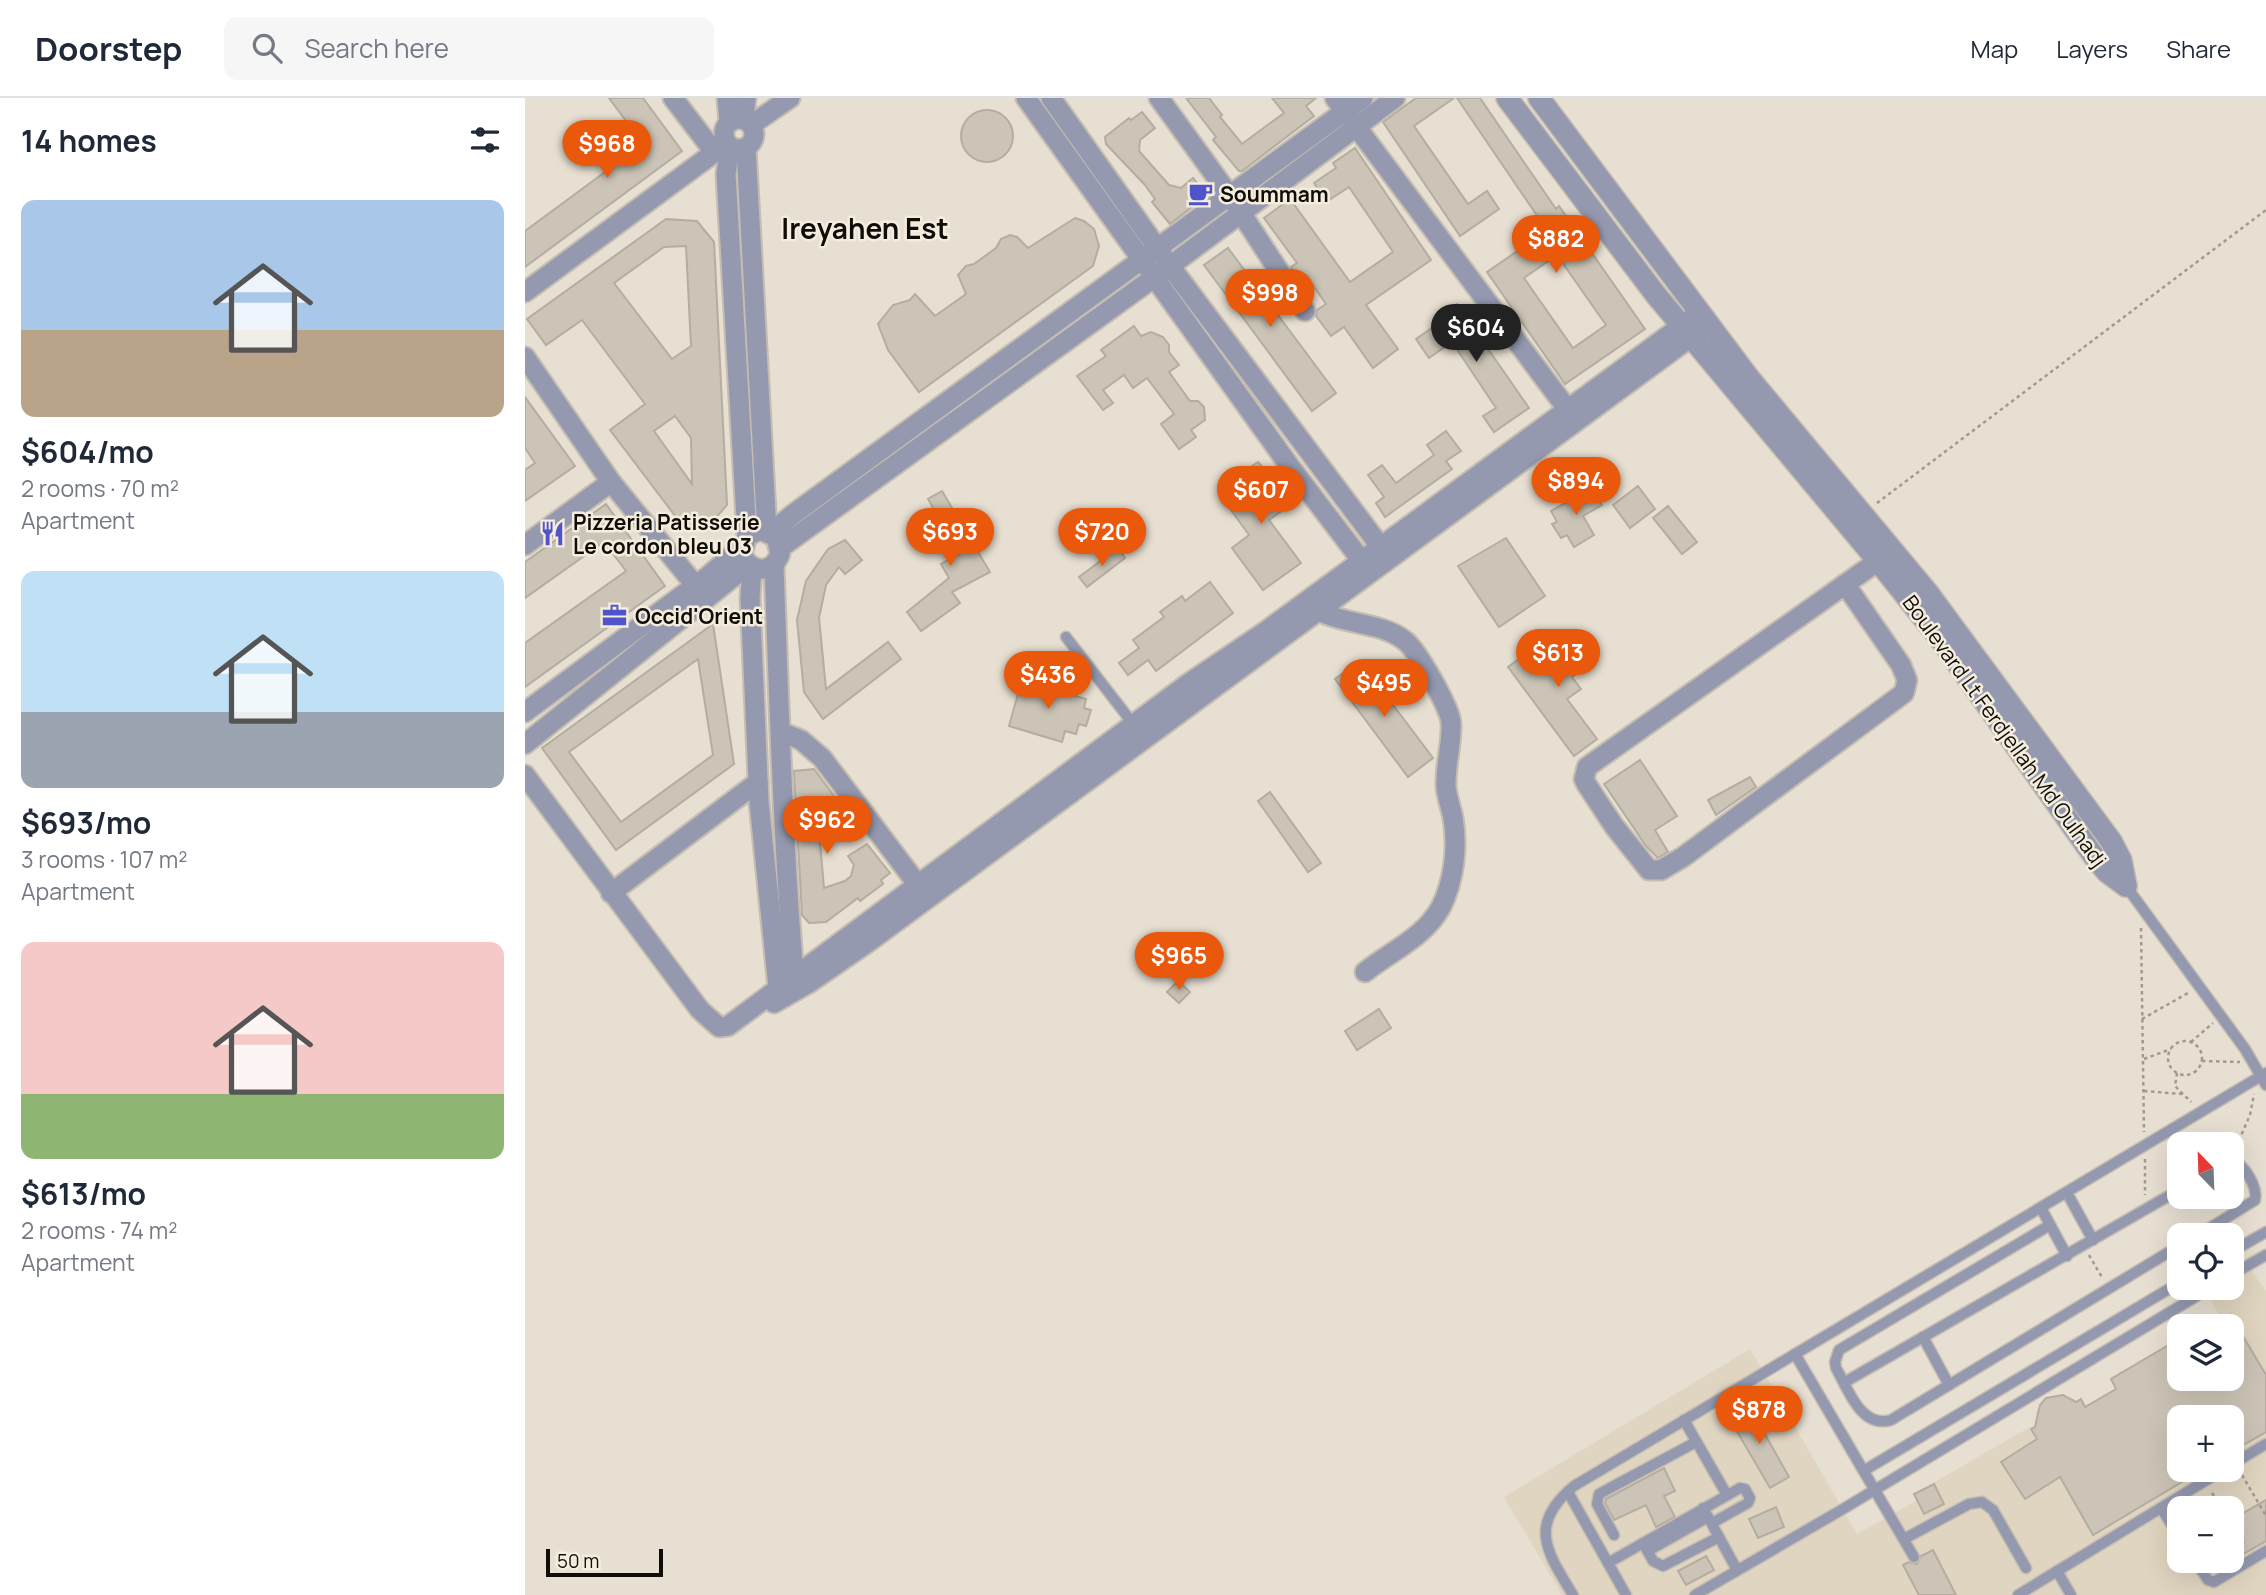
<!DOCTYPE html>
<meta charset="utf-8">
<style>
:root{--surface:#fff;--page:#f6f6f7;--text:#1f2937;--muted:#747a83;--line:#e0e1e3;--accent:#ea580c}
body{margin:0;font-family:Manrope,sans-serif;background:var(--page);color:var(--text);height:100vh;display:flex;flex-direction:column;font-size:26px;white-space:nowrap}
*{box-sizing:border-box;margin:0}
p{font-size:23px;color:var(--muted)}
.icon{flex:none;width:38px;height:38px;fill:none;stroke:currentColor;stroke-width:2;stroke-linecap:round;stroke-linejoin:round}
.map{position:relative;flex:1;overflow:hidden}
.details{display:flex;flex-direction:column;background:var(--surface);width:525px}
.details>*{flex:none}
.needle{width:46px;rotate:337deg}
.tools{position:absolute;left:1642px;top:1034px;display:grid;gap:14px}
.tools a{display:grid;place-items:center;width:77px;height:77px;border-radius:14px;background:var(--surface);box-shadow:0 7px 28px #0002;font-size:35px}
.scale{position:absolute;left:21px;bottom:18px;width:117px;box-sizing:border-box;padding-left:7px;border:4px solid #100d08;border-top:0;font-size:19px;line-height:24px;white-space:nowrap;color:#100d08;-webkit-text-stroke:5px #f4edde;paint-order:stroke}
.price{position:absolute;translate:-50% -60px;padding:0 16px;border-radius:24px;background:var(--accent);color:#fff;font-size:23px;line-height:46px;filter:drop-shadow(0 2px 4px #0008)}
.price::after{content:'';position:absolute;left:50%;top:42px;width:21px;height:16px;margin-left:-10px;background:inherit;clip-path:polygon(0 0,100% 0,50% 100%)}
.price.current{background:#222;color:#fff}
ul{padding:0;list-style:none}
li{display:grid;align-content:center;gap:14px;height:371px;padding:0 21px}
li span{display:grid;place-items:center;height:217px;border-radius:14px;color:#555}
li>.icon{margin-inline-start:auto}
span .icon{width:126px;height:126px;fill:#fffc;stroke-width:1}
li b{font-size:30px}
h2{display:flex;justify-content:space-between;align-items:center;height:84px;padding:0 21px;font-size:30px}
header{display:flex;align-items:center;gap:42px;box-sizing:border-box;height:98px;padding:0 35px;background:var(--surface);border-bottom:2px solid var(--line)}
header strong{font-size:33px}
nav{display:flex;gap:38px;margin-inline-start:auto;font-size:24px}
.search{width:490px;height:63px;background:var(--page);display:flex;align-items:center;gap:18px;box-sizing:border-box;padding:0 24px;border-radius:14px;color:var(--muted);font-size:26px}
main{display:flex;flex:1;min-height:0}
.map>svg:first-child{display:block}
.built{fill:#e0d5c0;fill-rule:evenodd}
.building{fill:#ccc5b7;stroke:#b4ada0;stroke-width:2;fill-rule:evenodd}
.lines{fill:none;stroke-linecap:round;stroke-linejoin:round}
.service-casing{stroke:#c5bdb1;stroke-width:13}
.minor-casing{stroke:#c5bdb1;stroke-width:23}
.tertiary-casing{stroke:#c5bdb1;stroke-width:24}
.path{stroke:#a09a8f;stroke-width:2.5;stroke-dasharray:3.5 3.5;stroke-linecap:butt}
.service{stroke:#9599b0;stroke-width:10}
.minor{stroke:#9599b0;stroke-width:19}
.tertiary{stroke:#9599b0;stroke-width:21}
.labels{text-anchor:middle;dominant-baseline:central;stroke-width:5;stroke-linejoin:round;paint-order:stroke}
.poi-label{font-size:21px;font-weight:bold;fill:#100d08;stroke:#f4edde;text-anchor:start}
.street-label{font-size:21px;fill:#100d08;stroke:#f4edde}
.district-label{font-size:28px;font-weight:bold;fill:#100d08;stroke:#f4edde}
</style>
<header>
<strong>Doorstep</strong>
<div class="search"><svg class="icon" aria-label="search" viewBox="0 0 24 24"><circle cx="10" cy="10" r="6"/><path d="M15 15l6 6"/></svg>Search here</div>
<nav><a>Map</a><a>Layers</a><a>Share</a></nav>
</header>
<main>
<section class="details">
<h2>14 homes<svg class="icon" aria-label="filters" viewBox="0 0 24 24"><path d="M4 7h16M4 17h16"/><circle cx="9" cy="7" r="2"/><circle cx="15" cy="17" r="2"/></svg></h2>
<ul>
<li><span style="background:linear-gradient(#a9c7e8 60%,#b9a48a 0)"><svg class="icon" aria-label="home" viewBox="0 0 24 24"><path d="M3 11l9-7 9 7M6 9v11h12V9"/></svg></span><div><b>$604/mo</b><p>2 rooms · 70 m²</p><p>Apartment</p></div></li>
<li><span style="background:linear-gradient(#bfe0f5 65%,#9aa5b1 0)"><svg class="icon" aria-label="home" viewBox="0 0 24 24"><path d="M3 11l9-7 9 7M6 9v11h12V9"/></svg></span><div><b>$693/mo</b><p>3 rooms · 107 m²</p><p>Apartment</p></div></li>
<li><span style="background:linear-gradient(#f6c9c9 70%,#8fb573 0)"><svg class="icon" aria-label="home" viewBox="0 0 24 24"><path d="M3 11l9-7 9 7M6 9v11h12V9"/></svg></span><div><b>$613/mo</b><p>2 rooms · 74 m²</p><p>Apartment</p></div></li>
</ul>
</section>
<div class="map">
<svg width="1741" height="1497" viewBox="0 0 1741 1497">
<rect width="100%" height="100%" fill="#e7dfd1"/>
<!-- built -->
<path class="built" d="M1725,1171L1741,1193V1497H1037L979,1399L1225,1251L1332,1436L1391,1403L1389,1396L1505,1329L1507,1331L1511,1328V1314L1521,1300L1538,1297L1551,1304L1556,1301L1561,1309L1590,1291L1586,1281L1654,1241V1281H1706V1228H1693L1698,1225L1682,1196L1693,1190H1706V1182ZM1654,1320H1706V1372H1654ZM1654,1410H1706V1463H1654Z"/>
<!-- building -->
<g class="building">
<path d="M84,0H118L157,53L0,169V133L118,46Z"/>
<path d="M661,0H684L697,17L695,19L717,46L759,15L747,0H791L781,8L789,18L717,73H714L688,42L691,39Z"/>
<path d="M891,0H929L889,28L943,106L962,93L974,111L935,138L858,24Z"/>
<path d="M932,0H955L1031,111L1034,108L1120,231L1040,286L962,174L1017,136L1010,125L1015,122ZM1032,157L1081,227L1048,250L999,180Z"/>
<circle cx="462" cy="38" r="26"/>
<path d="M617,14L630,30L615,42L614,53L644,87L656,90L668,80L682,97L645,126L627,104L630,101L620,87L581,46L580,39L604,20L606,22Z"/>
<path d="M830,50L906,162L841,207L873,251L848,270L819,229L806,238L791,218L792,212L801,206L787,186L780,191L766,169L772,165L739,120L765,101L825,184L868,154L824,89L801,104L789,85L811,70L808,65Z"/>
<path d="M550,120L559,123L569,131L574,148L568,168L394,294L363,252L353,226L368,207L385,202L390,196L410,218L441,196L433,177L441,168L449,166L471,150L476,141L485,137L492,139L503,150Z"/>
<path d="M141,121L172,123L189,144L202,407L187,424L165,428L154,423L85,332L120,306L57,222L21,247L2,221ZM161,148L166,248L147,261L89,185L139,149ZM150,318L166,340L167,386L129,333Z"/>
<path d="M703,150L811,295L787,313L679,167Z"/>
<path d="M932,206L1004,310L969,334L958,318L971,310L927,244L904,260L891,241L914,225L911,221Z"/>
<path d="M609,228L616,238L626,234L638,239L644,247V254L654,267L644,274L665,303H673L679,309L680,322L666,332L671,339L654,351L636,326L649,316L622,280L608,290L599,277L578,292L588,305L578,312L552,278L581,258L576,252Z"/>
<path d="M0,299L50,368L0,403V372L10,365L0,350Z"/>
<path d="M921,333L936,353L921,363L927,371L860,419L851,405L859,399L843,377L857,367L871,385L909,357L902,347Z"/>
<path d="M733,364L768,405L744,422L776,465L738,492L707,450L724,437L698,401L718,386L712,378Z"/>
<path d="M1113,388L1130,411L1105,430L1088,407Z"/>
<path d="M1067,390L1077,407L1058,418L1069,437L1049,449L1042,437L1036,440L1027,426L1032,424L1026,413Z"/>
<path d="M417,393L465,474L427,494L435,505L396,533L382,514L424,480L416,466L434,456L403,401Z"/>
<path d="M81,406L140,488L0,589V545L101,473L79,444L0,500V464Z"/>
<path d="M1143,408L1172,444L1157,456L1128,420Z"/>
<path d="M981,440L1020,498L974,529L933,468Z"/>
<path d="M320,442L337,462L320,476L314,469L301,487L294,520L301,591L363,544L376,561L298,621L279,594L272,522L281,483L303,451Z"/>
<path d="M593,450L600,460L562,489L554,479Z"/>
<path d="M685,484L708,515L631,573L623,562L603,577L594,565L614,550L608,542L639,519L635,514L657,498L660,503Z"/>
<path d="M188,526L209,666L91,752L17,650ZM173,561L188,657L96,724L44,654Z"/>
<path d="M1055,538L1072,561L1047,579L1056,591L1042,601L1072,641L1049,658L983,569L1015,546L1025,560Z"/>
<path d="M835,563L908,660L883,679L810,581Z"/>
<path d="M498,578L529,587L528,592L561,601L559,610L566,612L561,628L554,626L551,636L540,633L537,644L484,628Z"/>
<path d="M1115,662L1152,718L1130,732L1143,754L1133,760L1121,748L1079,686Z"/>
<path d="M289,671L312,702L295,714L292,710L299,790L320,783L326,778L329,767L323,758L342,746L365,775L356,782L358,786L335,803L333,800L301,824L284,825L277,817L269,673Z"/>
<path d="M1225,679L1231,689L1191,717L1183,702Z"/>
<path d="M745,694L796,765L783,774L733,703Z"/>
<path d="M653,883L665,894L654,905L642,894Z"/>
<path d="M854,911L866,930L832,952L820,933Z"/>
<path d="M1706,1218L1741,1277V1334L1706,1354V1320H1654V1372H1677L1568,1437L1535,1379L1500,1401L1476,1364L1512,1341L1506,1331L1510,1329L1515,1307L1521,1300L1538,1297L1551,1304L1556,1301L1560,1309L1591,1291L1586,1281L1654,1241V1281H1706Z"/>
<path d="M1223,1306L1264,1379L1245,1390L1203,1318Z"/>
<path d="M1139,1370L1150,1393L1139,1398L1150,1419L1131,1429L1121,1407L1089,1422L1080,1405L1081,1401Z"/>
<path d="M1409,1386L1419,1406L1399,1416L1389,1396Z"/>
<path d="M1741,1402V1443L1706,1463V1422Z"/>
<path d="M1251,1409L1259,1429L1233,1440L1224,1421Z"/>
<path d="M1408,1452L1431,1497H1394L1378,1467L1384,1464L1392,1466L1396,1458Z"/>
<path d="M1181,1458L1189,1472L1161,1487L1153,1473Z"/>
</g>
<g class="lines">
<defs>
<g id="service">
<path d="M541,539L609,627"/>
<path d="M1601,788L1720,951L1741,987"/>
<path d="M1542,1095L1568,1142"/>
<path d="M1516,1110L1542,1158"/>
<path d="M1525,1127L1314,1252L1310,1264L1311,1270C1323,1291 1336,1331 1366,1322L1654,1148"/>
<path d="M1672,1138L1730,1102C1733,1089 1719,1065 1706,1062"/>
<path d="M1706,1154L1741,1134"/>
<path d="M1706,1177L1741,1157"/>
<path d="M1398,1239L1424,1287"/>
<path d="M1270,1256L1389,1459"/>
<path d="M1320,1284L1654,1092"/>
<path d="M1159,1322L1202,1397"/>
<path d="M1706,1367L1741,1346"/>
<path d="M1340,1372L1654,1185"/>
<path d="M1043,1394L1101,1497"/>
<path d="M1178,1410L1212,1472"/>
<path d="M1636,1410L1654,1438"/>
<path d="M1089,1437L1072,1406L1074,1396L1171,1344"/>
<path d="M1379,1441L1444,1406L1457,1404L1468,1412L1501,1470"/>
<path d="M1118,1445L1128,1463L1138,1468L1194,1439"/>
<path d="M1123,1453L1183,1419"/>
<path d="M1670,1463L1683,1482L1689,1484L1741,1453"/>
<path d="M1083,1465L1215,1390L1220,1391L1225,1400L1223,1405L1187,1425"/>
<path d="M1532,1473L1546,1497"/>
<path d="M1048,1497C1022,1454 1002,1427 1049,1388L1741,975"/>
<path d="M1170,1497L1318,1411L1685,1190"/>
<path d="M1493,1497L1698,1372"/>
</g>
<g id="minor">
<path d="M148,0L190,55"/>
<path d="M202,0L204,24"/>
<path d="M501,0L766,370L843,471"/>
<path d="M526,0L645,168L861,456"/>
<path d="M634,0L705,98L780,213"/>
<path d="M810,0L1049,320"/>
<circle cx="214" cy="36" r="15"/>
<path d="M219,21L221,0"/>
<path d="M226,27L265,0"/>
<path d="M205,49L201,76L222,438L217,456C225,475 247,477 255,456L251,439L235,432L222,438"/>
<path d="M221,50L242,434"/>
<path d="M0,194L201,46"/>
<path d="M0,259L86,384L170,487"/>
<path d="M246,435L267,417L838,0"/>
<path d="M0,447L86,384"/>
<path d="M255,450L645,168L870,0"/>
<path d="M249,467C254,608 258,749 270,890"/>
<path d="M227,470L225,499L234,704L254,899"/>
<path d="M1320,486L1376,567L1382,582L1379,595L1158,759L1136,772H1124L1089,728L1062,687L1059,681L1062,669L1353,463"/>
<path d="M794,513C820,527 856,524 879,542C892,551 925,610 926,625C927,646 920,668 921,689C922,699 926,710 928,720C933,749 929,783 916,809C899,840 866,853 840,874"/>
<path d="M0,614L182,479L217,449"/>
<path d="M256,634L276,642L297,660L393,787"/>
<path d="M0,646L223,467"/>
<path d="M0,677L175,912L194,929L203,928L664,585L741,533L1174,215"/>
<path d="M86,795L233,684"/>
<path d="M249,905L284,885L342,845L1178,230"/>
</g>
<g id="tertiary">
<path d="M982,0L1131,197L1353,463L1416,542L1568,757L1582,774L1601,788"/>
<path d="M1014,0L1224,280L1403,495L1586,743L1596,762L1601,788"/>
</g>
</defs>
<!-- service casing -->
<use href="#service" class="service-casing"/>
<!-- minor casing -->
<use href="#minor" class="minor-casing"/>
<!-- tertiary casing -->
<use href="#tertiary" class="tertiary-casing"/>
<!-- path -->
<g class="path">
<path d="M1352,405L1741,112"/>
<path d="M1616,830L1619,1034"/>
<path d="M1617,921L1663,895"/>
<circle cx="1660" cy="960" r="17"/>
<path d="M1666,944L1688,925"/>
<path d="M1619,961L1646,951"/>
<path d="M1677,963L1715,964"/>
<path d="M1652,975L1650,988L1666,1004"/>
<path d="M1619,993L1657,996"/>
<path d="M1711,1049L1725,1017L1729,996"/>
<path d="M1620,1061V1097"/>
<path d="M1564,1157L1578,1181"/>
<path d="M1717,1377L1741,1418"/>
<path d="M1687,1395L1697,1410"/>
<path d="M1706,1425L1721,1449"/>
</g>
<!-- service -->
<use href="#service" class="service"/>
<!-- minor -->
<use href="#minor" class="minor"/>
<!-- tertiary -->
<use href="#tertiary" class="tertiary"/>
</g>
<!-- icons -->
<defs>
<symbol id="cafe-bare" viewBox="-9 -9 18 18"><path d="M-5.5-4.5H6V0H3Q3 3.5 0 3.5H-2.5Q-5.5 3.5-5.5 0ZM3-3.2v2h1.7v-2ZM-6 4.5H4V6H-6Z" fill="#5054ca" stroke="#f4edde" stroke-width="2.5" paint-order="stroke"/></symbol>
<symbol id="restaurant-bare" viewBox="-9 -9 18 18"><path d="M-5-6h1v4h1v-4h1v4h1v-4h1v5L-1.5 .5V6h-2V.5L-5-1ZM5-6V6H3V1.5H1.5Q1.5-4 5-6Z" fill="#5054ca" stroke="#f4edde" stroke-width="2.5" paint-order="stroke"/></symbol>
<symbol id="office-bare" viewBox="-9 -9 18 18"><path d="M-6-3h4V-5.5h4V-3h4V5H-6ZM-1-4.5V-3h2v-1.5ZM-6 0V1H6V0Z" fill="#5054ca" stroke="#f4edde" stroke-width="2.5" paint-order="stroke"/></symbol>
</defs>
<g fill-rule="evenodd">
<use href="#cafe-bare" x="658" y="78" width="35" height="35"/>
<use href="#restaurant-bare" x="10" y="418" width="35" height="35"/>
<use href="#office-bare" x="72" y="500" width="35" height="35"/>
</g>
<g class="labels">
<!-- poi labels -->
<g class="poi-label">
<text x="695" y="96">Soummam</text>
<text x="48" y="424">Pizzeria Patisserie<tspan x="48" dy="24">Le cordon bleu 03</tspan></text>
<text x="110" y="518">Occid'Orient</text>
</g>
<!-- street labels -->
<g class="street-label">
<text transform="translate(1480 633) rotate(54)">Boulevard Lt Ferdjellah Md Oulhadj</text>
</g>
<!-- district labels -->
<g class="district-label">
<text x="340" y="130">Ireyahen Est</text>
</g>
</g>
</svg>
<div class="tools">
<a><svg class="needle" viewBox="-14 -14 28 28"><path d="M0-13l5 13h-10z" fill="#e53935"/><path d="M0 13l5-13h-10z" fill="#747a83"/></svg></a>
<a><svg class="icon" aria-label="locate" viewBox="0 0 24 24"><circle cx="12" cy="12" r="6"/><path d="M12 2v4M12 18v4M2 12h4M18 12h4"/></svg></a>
<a><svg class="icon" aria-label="layers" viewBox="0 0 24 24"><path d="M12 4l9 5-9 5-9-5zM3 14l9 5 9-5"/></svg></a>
<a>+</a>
<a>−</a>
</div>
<div class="scale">50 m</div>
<b class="price" style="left:82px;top:82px">$968</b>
<b class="price" style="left:1031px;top:177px">$882</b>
<b class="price" style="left:745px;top:231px">$998</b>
<b class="price current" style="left:951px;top:266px">$604</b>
<b class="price" style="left:1051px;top:419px">$894</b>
<b class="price" style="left:736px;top:428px">$607</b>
<b class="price" style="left:425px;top:470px">$693</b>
<b class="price" style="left:577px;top:470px">$720</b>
<b class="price" style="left:1033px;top:591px">$613</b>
<b class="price" style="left:523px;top:613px">$436</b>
<b class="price" style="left:859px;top:621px">$495</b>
<b class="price" style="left:302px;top:758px">$962</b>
<b class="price" style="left:654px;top:894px">$965</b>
<b class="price" style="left:1234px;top:1348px">$878</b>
</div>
</main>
